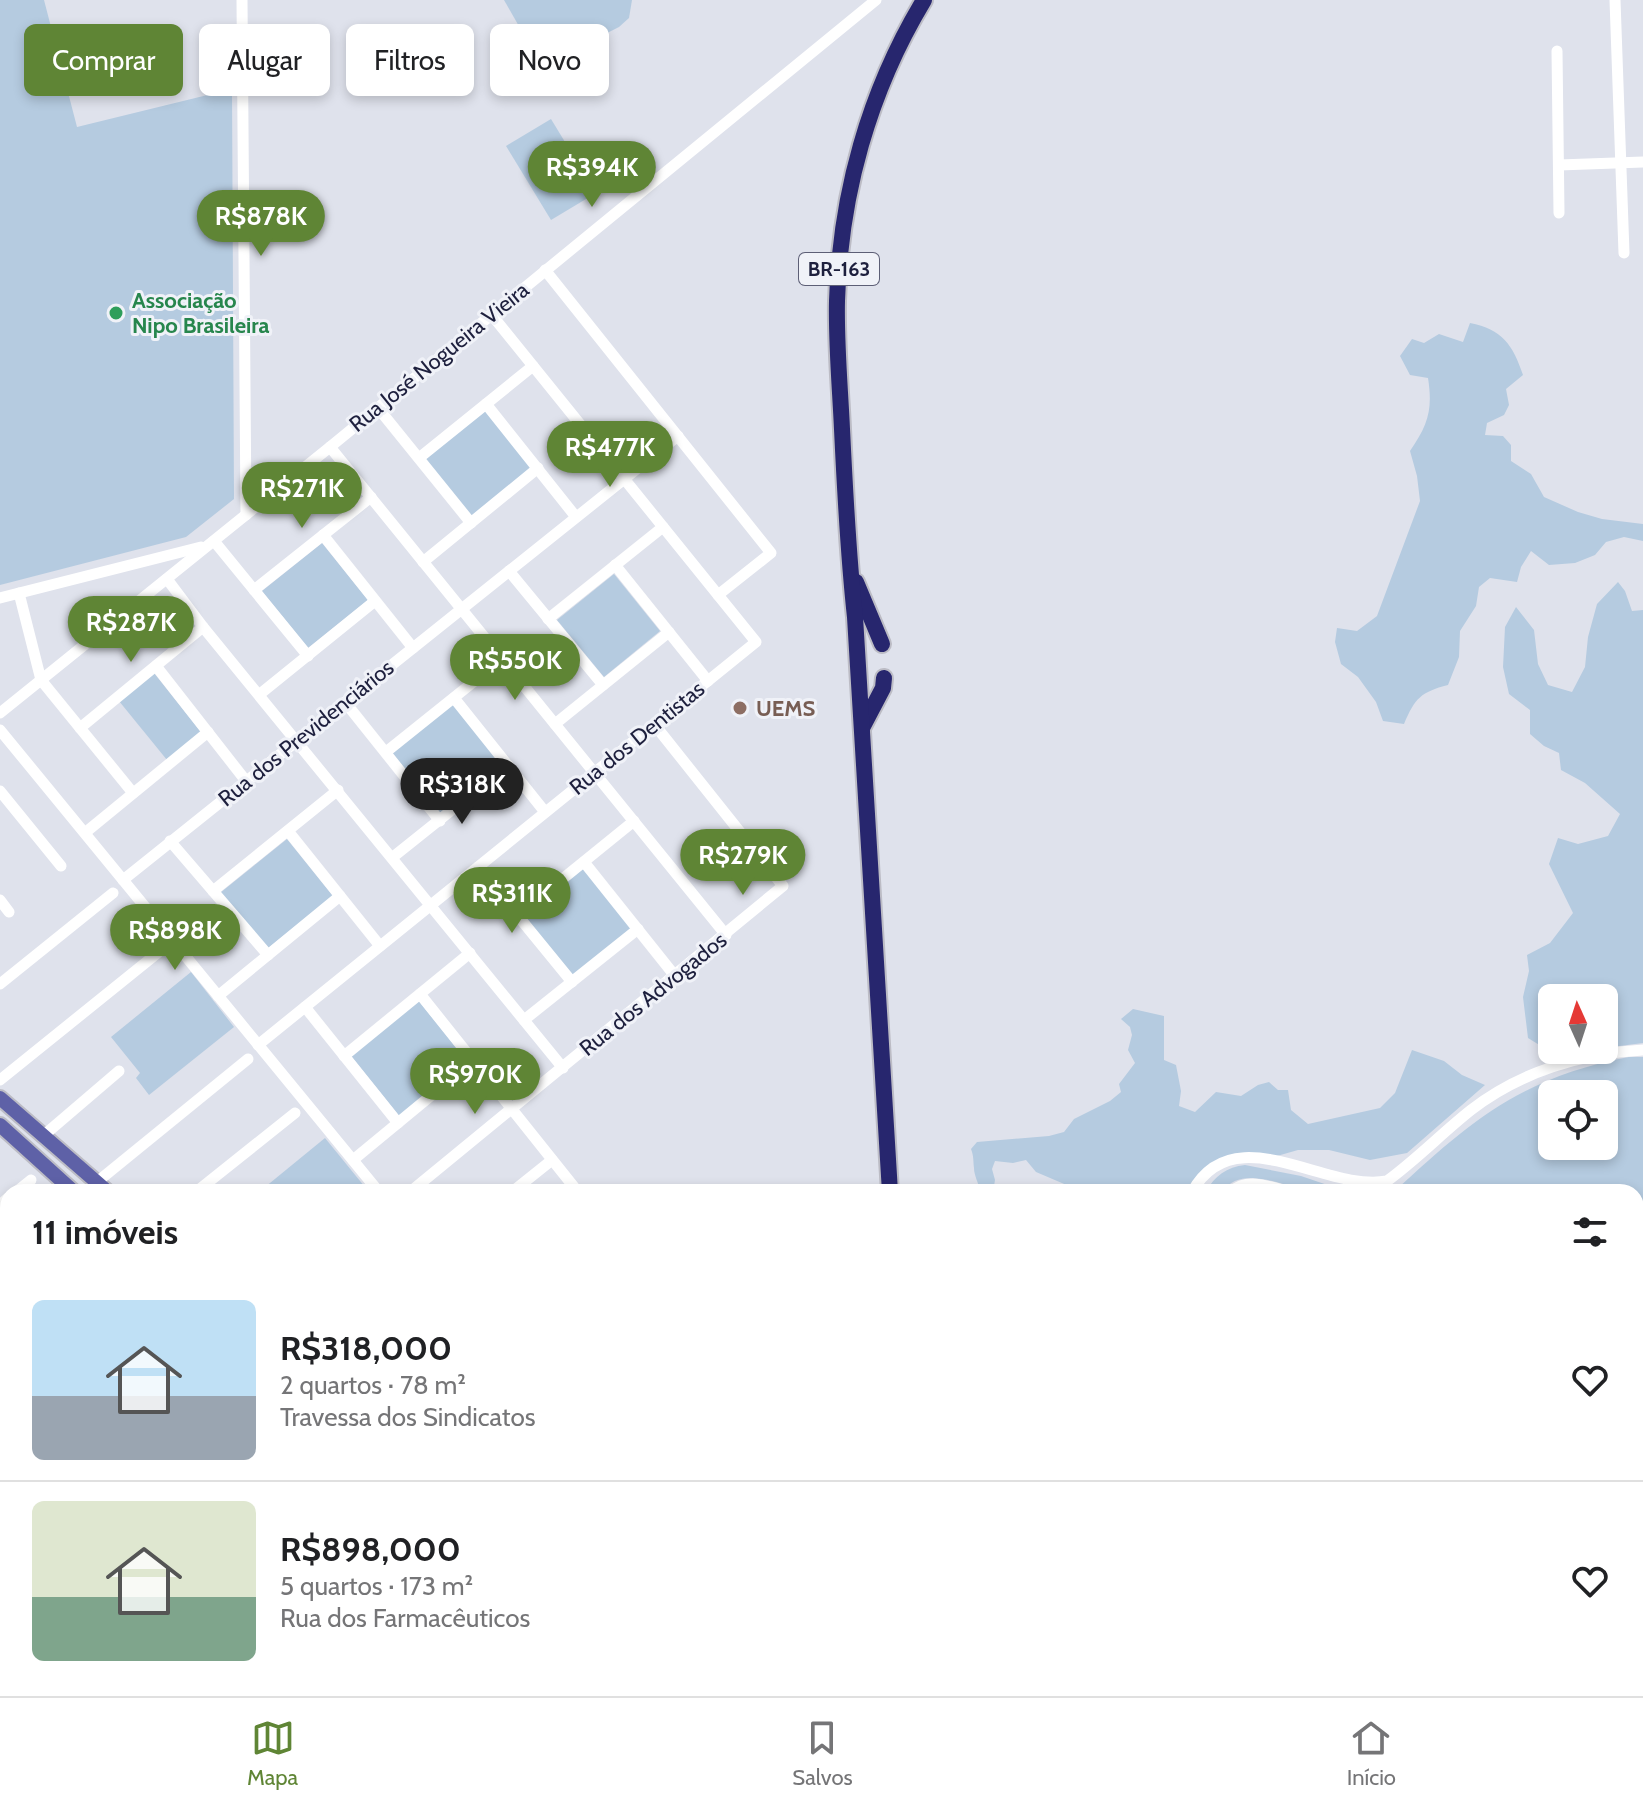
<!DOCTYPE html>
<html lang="pt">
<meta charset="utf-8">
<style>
:root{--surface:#fff;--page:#f6f6f6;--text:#202124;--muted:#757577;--line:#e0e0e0;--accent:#5f8535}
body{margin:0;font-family:Cabin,sans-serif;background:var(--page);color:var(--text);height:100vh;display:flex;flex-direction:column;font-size:30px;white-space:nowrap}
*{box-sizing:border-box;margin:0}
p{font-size:26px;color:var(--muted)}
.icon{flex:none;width:44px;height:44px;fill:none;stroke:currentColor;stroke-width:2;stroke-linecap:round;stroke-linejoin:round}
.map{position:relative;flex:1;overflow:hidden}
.details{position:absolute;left:0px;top:1184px;width:1644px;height:512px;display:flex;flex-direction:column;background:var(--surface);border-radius:24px 24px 0 0;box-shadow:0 4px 12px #0003}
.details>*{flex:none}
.top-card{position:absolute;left:24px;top:24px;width:800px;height:72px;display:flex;gap:16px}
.needle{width:52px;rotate:357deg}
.fabs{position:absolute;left:1538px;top:984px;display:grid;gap:16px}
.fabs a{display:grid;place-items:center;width:80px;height:80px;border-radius:12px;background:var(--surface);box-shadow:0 4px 12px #0003;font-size:40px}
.price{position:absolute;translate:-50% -68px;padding:0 18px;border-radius:28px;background:var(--accent);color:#fff;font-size:26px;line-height:52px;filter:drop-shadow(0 2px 4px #0008)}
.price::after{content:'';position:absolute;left:50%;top:48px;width:24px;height:18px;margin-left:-12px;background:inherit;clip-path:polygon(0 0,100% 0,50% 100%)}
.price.active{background:#222;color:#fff}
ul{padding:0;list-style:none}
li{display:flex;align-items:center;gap:24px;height:200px;padding:0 32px}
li+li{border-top:2px solid var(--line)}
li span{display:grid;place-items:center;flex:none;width:224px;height:160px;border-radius:12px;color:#555}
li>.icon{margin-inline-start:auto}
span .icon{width:96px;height:96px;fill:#fffc;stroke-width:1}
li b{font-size:34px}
h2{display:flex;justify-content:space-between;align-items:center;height:96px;padding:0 32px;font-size:34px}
.chip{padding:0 28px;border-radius:12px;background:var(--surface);box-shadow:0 4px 12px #0003;font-size:28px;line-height:72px}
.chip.active{background:var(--accent);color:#fff}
.tab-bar{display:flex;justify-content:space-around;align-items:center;height:112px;border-top:2px solid var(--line);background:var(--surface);font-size:22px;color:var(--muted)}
.tab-bar a{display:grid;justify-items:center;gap:4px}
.tab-bar .active{color:var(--accent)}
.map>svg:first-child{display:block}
.green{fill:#b5cbe0;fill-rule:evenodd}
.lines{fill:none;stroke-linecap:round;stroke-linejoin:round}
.stream{stroke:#a080d9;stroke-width:2}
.major-casing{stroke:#bcbcc5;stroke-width:18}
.highway-casing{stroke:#bcbcc5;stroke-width:20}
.minor{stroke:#fff;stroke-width:11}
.major{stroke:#5e61a7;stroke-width:14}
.highway{stroke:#27266e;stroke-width:16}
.leisure-dot{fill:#2e9e5b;stroke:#f0f2f8;stroke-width:3}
.education-dot{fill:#8d6e63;stroke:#f0f2f8;stroke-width:3}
.labels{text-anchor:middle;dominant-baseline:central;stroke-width:6;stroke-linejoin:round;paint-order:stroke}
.shield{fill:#f0f2f8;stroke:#5d5f76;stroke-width:2}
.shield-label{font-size:20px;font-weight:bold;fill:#1e203e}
.leisure-label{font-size:22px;font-weight:bold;fill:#27864d;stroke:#f0f2f8;text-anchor:start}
.street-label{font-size:22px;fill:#1e203e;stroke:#f0f2f8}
.education-label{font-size:22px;font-weight:bold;fill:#785e54;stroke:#f0f2f8;text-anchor:start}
</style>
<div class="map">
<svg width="1643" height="1696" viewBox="0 0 1643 1696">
<rect width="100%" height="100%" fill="#dfe2ec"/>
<!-- green -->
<g class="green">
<path d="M0,0H44L77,127L232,89L234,499L186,537L0,585Z"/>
<path d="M504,0H632L629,18L619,27L554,60L536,56Z"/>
<path d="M551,119L596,193L551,220L506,146Z"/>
<path d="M1470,323C1502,329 1513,345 1523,375L1506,389L1509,405L1504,415L1487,423L1485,435L1503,436L1511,445V461L1531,474L1544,497L1578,512L1602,519L1643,524V541L1624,537L1606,542L1595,555L1575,563L1549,565L1531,551L1521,567L1517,582L1490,578L1479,587L1476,606L1460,631L1459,657L1448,685C1421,692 1415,698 1404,724L1383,721L1376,702L1358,677L1341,664L1335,642L1337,628L1357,631L1377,616L1420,501L1417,476L1410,451C1428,425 1433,410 1428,378L1410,375L1400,356L1412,339L1424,343L1439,334L1463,342Z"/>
<path d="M485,410L532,468L472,517L425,459Z"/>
<path d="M322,543L368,600L308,648L262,591Z"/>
<path d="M614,574L660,631L604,677L557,620Z"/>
<path d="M1618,582L1625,591L1632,611L1643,610V1043L1604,1048V998H1552V1050H1593L1544,1062L1541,1046L1528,1038L1523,997L1529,971L1527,955L1550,943L1573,913L1549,864L1558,838L1578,844L1608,836L1620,814L1585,783L1561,770L1559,753L1544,746L1530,734V710L1509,694L1503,667L1505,627L1516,607L1534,630L1538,664L1548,685L1572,692L1585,667L1588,637L1597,604Z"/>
<path d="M154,673L201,732L167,760L119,701Z"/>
<path d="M453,703L503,765L441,815L392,753Z"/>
<path d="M287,839L333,896L267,949L220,893Z"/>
<path d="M584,867L632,929L573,976L523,915Z"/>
<path d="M191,972L234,1027L149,1095L136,1078L140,1073L111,1037Z"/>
<path d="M419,1001L467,1061L399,1116L351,1056Z"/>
<path d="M1133,1009L1164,1016V1060L1176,1065L1181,1091L1179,1106L1195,1112L1216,1092L1241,1096L1258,1085L1269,1082L1278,1090H1288L1291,1110L1308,1124L1380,1108L1395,1093L1412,1050L1444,1061L1462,1075L1485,1085L1407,1153L1370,1160L1329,1150H1298L1277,1156L1226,1157L1190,1192H1142L1133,1186L1117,1185L1103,1192H1083L1036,1172L1026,1160L1013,1163L995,1161L992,1169L995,1180L993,1192H980C979,1183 974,1176 974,1168C973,1160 974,1157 971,1149L977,1142L1049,1136L1064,1132L1074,1119L1110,1101L1121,1092L1119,1084L1135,1063L1128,1050L1132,1035L1130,1027L1121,1019Z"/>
<path d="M1629,1057H1643V1557L1636,1530V1192H1394C1471,1120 1523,1077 1629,1057ZM1552,1094H1604V1146H1552Z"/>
<path d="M325,1138L369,1192H259Z"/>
<path d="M1245,1165L1301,1176L1348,1192C1336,1192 1322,1193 1310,1191C1283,1187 1242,1163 1222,1192H1206C1214,1176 1227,1167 1245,1165Z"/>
<path d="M8,1237V1337L0,1334V1244Z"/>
<path d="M8,1365V1540L0,1526V1370Z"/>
<path d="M8,1597V1688H189L192,1696H0V1600Z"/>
<path d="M1348,1688H1449L1453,1696H1344Z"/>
</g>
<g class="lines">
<!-- stream -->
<path class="stream" d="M86,1688L87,1696"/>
<defs>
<g id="major">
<path d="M0,1098L108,1192"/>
<path d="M0,1125L74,1192"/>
<path d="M643,1688L652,1696"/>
<path d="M676,1688L686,1696"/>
</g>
<g id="highway">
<path d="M856,582L882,644"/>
<path d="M862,728L883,688L884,678"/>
<path d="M890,1192L855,617C848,554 845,492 842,429C840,386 836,343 837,301C840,195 869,91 924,0"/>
<path d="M928,1688L929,1696"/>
<path d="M909,1696L911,1688"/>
</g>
</defs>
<!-- major casing -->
<use href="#major" class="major-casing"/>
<!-- highway casing -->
<use href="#highway" class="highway-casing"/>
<!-- minor -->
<g class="minor">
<path d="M242,0L246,515"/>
<path d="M1615,0L1624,253"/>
<path d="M1557,51L1559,213"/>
<path d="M1559,165L1643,162"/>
<path d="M545,270L771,553L718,595"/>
<path d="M486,404L576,517"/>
<path d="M378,408L471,523"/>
<path d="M330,447L726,935"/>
<path d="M419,458L533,366"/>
<path d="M323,535L413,648"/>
<path d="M214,541L308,656"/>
<path d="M423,562L538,468"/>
<path d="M615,565L708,681"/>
<path d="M509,571L603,685"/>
<path d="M167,579L203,627L563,1068"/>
<path d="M254,590L371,497"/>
<path d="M19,593L41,680L133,793"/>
<path d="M0,598L201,547"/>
<path d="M548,619L663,527"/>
<path d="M156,666L246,781"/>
<path d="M260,694L375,601"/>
<path d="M454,698L545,812"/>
<path d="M345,702L440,821"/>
<path d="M0,713L330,447L876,0"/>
<path d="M555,724L669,632"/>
<path d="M80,728L203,627"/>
<path d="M0,730L379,1192"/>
<path d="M386,752L502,659"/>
<path d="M0,791L61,866"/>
<path d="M288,831L380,946"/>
<path d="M86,832L208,732"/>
<path d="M170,841L268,955"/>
<path d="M393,857L508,765"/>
<path d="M584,862L675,976"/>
<path d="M478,867L572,982"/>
<path d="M123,880L678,436"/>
<path d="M213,891L338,790"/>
<path d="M0,900L9,912"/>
<path d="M518,915L634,821"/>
<path d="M0,984L113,893"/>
<path d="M420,994L578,1192"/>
<path d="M218,996L340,896"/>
<path d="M305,1007L398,1123"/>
<path d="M524,1020L638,929"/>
<path d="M258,1045L756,642L491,314"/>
<path d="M344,1056L470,953"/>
<path d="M0,1080L160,951"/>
<path d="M43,1136L119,1071"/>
<path d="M353,1160L473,1061"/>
<path d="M97,1182L248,1059"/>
<path d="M16,1192L31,1180"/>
<path d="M196,1192L295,1113"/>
<path d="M410,1192L783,886L654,724"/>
<path d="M512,1192L552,1160"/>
<path d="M1192,1192C1234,1115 1326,1193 1387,1181C1417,1159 1442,1133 1471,1110C1520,1072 1582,1053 1643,1050"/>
<path d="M1231,1192C1247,1177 1271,1187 1290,1192"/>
<path d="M0,1205L8,1198"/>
<path d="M0,1354L8,1351"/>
<path d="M1636,1554L1643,1581"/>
<path d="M1636,1671L1643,1670"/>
<path d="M604,1688L613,1696"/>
<path d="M701,1688L707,1696"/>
<path d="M721,1688L722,1696"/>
<path d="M772,1688L773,1696"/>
<path d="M824,1688V1696"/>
<path d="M875,1688L876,1696"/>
<path d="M969,1688L970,1696"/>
<path d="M1011,1688V1696"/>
<path d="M1104,1688V1696"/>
<path d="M1456,1688L1460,1696"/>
<path d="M408,1696L424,1688"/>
<path d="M562,1696L578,1688"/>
<path d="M1270,1696L1337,1693"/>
</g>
<!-- major -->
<use href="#major" class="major"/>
<!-- highway -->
<use href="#highway" class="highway"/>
</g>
<!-- markers -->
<circle class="leisure-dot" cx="116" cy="313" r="8"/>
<circle class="education-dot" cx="740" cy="708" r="8"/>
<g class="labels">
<!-- shield labels -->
<rect class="shield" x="799" y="253" width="80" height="32" rx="6"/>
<g class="shield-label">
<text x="839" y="269">BR-163</text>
</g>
<!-- leisure labels -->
<g class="leisure-label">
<text x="132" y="300">Associação<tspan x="132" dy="25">Nipo Brasileira</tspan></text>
</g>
<!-- street labels -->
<g class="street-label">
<text transform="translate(439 357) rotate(-39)">Rua José Nogueira Vieira</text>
<text transform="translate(306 733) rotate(-39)">Rua dos Previdenciários</text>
<text transform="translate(637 738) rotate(-39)">Rua dos Dentistas</text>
<text transform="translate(653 994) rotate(-39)">Rua dos Advogados</text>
</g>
<!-- education labels -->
<g class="education-label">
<text x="756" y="708">UEMS</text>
</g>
</g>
</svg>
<div class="fabs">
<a><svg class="needle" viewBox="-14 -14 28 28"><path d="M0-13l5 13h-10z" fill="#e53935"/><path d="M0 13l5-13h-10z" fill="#757577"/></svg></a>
<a><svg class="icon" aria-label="locate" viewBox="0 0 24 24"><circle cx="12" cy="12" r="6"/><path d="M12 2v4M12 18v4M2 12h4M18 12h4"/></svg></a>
</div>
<b class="price" style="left:592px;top:209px">R$394K</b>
<b class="price" style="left:261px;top:258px">R$878K</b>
<b class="price" style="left:610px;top:489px">R$477K</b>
<b class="price" style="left:302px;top:530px">R$271K</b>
<b class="price" style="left:131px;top:664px">R$287K</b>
<b class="price" style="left:515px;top:702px">R$550K</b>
<b class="price active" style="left:462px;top:826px">R$318K</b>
<b class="price" style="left:743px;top:897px">R$279K</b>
<b class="price" style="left:512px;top:935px">R$311K</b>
<b class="price" style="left:175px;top:972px">R$898K</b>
<b class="price" style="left:475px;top:1116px">R$970K</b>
<div class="top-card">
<a class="chip active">Comprar</a>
<a class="chip">Alugar</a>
<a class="chip">Filtros</a>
<a class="chip">Novo</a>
</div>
<section class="details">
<h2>11 imóveis<svg class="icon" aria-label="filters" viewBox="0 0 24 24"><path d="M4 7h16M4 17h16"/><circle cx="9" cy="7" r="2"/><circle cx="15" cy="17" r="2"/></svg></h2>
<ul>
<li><span style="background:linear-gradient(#bfe0f5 60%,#9aa5b1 0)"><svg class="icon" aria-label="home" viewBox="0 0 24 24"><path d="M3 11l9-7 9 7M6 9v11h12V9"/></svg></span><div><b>R$318,000</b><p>2 quartos · 78 m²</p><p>Travessa dos Sindicatos</p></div><svg class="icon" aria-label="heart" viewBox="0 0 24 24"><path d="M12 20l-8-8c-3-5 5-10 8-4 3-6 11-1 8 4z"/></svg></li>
<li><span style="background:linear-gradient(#dfe7d0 60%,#7fa58c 0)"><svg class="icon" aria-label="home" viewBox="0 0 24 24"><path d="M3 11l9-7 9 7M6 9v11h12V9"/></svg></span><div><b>R$898,000</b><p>5 quartos · 173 m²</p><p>Rua dos Farmacêuticos</p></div><svg class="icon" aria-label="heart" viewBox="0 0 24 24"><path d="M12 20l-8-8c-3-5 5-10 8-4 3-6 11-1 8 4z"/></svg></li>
</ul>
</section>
</div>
<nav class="tab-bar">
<a class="active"><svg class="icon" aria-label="map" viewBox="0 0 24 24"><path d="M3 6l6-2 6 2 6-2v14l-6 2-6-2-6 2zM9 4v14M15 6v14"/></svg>Mapa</a>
<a><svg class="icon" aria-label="saved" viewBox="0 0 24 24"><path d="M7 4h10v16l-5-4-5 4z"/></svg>Salvos</a>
<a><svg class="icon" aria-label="home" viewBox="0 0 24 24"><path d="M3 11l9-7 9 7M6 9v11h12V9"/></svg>Início</a>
</nav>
